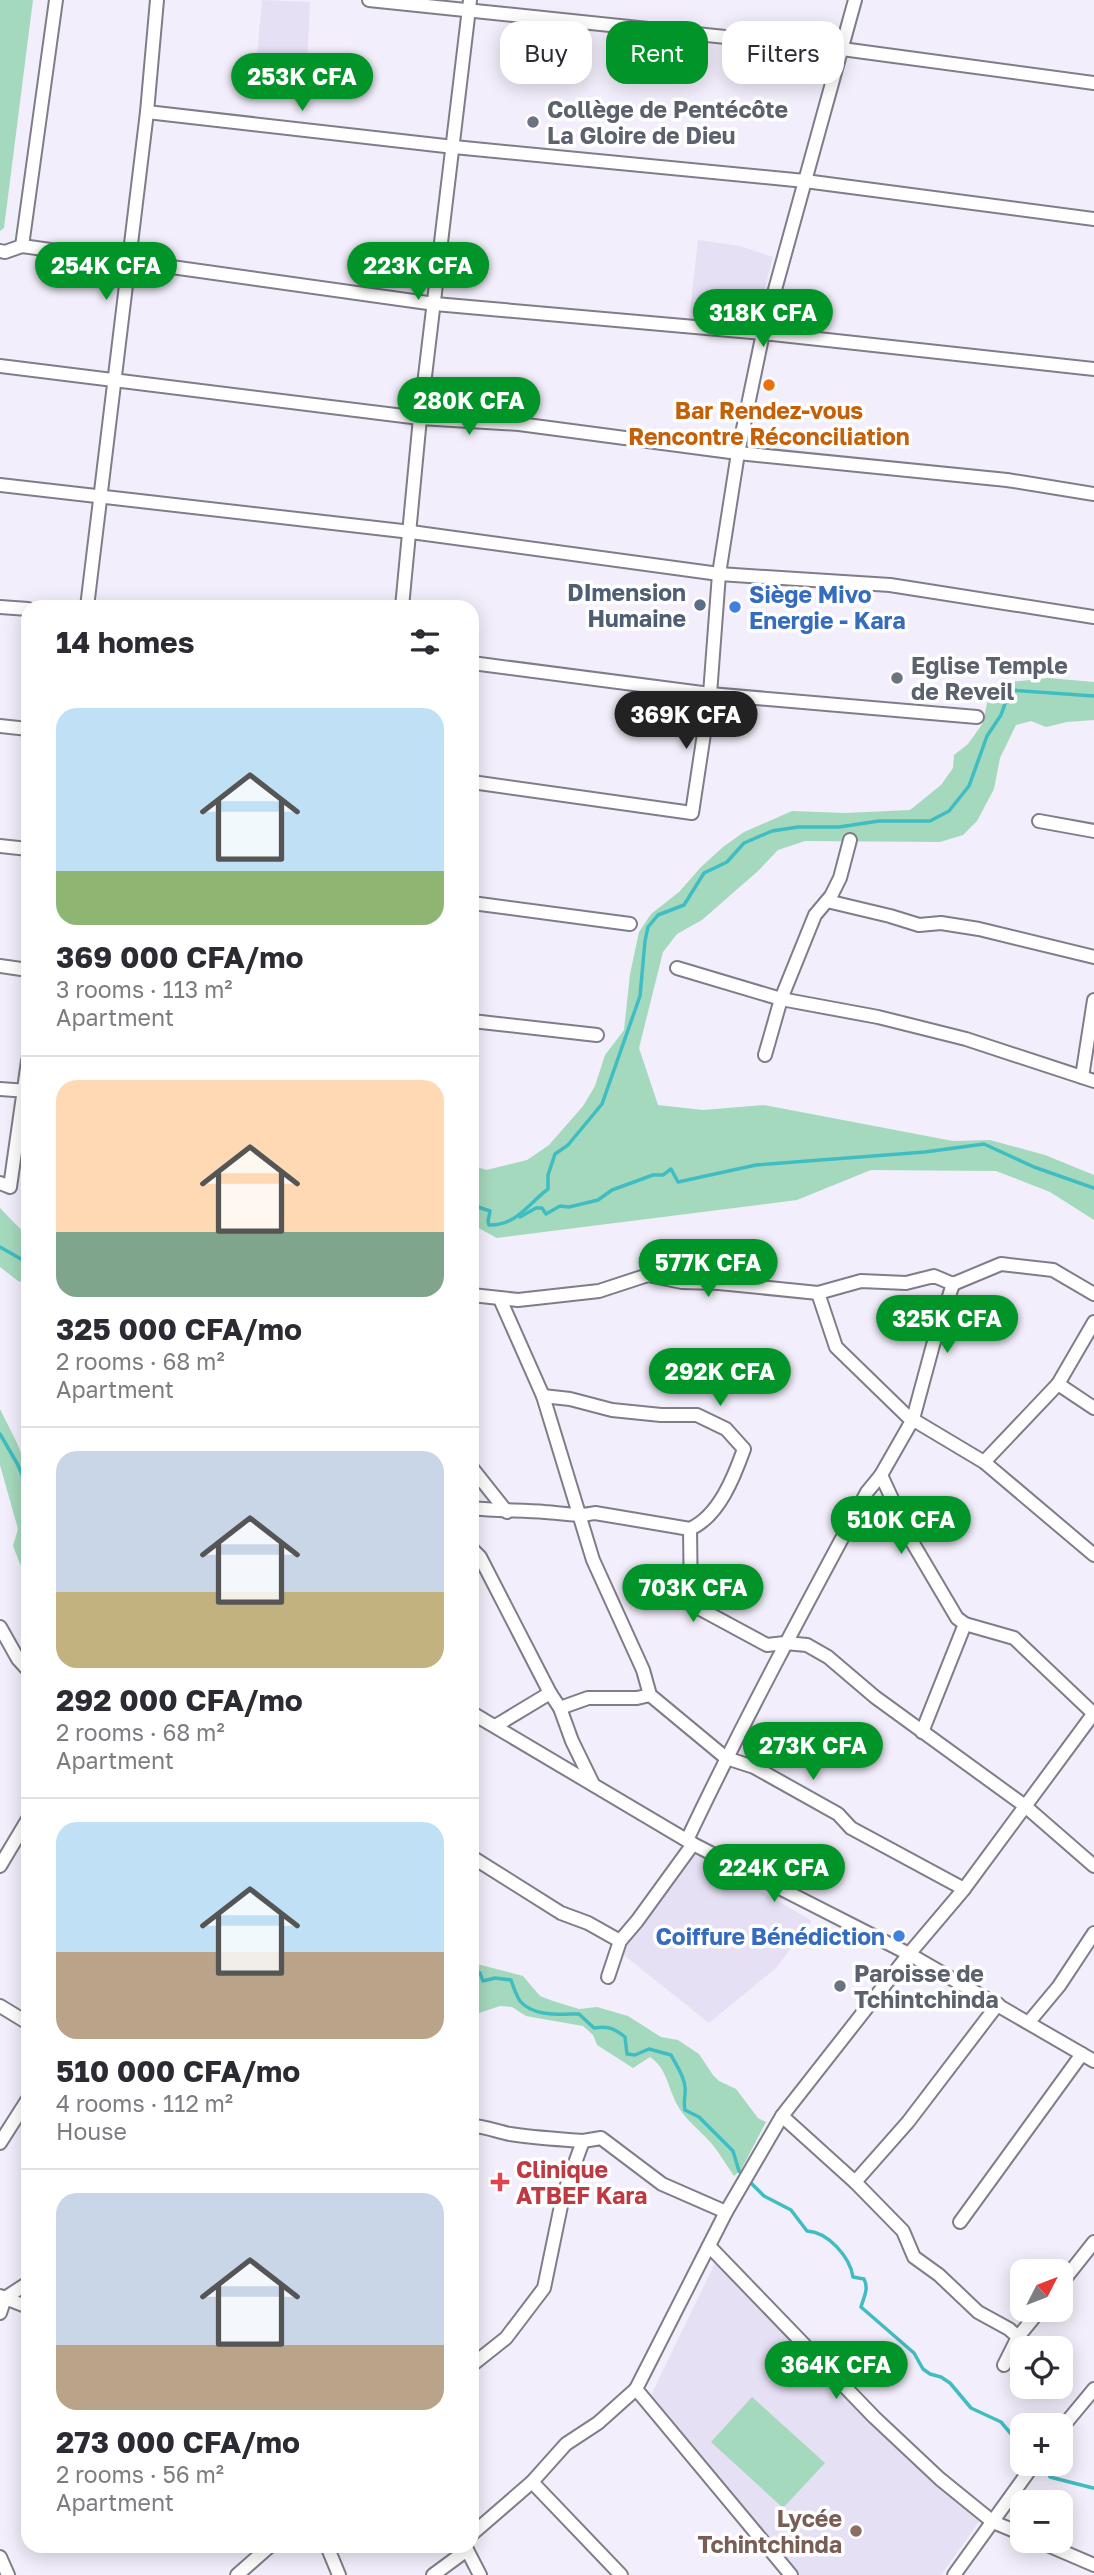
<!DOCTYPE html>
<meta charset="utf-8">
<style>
:root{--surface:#fff;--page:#f7f7f7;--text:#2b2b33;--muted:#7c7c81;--line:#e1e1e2;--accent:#009429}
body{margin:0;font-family:"Golos Text",sans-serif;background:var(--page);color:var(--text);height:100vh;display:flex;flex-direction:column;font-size:26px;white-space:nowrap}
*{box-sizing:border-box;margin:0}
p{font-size:23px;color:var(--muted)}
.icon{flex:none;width:38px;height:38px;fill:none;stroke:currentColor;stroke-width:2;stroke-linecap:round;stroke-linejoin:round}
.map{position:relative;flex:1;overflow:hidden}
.side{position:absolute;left:21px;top:600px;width:458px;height:1953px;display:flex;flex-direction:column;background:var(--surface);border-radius:21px;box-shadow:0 4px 18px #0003}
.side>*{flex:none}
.top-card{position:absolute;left:500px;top:21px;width:488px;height:63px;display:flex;gap:14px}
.needle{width:46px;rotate:48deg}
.fabs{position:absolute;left:1010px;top:2259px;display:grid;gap:14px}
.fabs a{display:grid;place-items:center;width:63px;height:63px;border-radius:14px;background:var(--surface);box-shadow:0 4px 18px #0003;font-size:35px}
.price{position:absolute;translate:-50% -60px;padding:0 16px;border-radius:24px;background:var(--accent);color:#fff;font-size:23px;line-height:46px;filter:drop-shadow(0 2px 4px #0008)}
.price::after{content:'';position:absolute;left:50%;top:42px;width:21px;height:16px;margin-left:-10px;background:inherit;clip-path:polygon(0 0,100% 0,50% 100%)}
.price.current{background:#222;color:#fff}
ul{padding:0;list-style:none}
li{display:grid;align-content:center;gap:14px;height:371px;padding:0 35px}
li+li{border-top:2px solid var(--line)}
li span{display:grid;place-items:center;height:217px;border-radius:21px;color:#555}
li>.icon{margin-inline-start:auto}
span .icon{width:126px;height:126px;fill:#fffc;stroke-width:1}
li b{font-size:30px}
h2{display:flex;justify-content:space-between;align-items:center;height:84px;padding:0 35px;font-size:30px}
.pill{padding:0 24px;border-radius:21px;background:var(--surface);box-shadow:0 4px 18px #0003;font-size:24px;line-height:63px}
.pill.current{background:var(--accent);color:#fff}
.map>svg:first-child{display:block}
.built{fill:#e5e0f4}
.green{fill:#a5d9bd}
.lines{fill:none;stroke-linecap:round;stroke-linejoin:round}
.stream{stroke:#3fbdc2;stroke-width:3.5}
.minor-casing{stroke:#807c88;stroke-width:16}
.minor{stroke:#fff;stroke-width:12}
.worship-dot{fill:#6b7280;stroke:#fff;stroke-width:2.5}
.food-dot{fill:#e8710a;stroke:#fff;stroke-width:2.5}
.service-dot{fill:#5c6f8a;stroke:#fff;stroke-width:2.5}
.shop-dot{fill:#3f7fe0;stroke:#fff;stroke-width:2.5}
.health-dot{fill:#e0444e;stroke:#fff;stroke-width:2.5}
.education-dot{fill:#8d6e63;stroke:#fff;stroke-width:2.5}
.labels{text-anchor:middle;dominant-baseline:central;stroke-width:7;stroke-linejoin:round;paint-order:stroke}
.worship-label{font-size:23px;font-weight:bold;fill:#5b616d;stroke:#fff;text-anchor:start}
.food-label{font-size:23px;font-weight:bold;fill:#c56008;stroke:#fff}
.service-label{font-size:23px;font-weight:bold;fill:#4e5e75;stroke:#fff;text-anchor:end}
.shop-label{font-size:23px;font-weight:bold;fill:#366cbe;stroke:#fff;text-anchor:start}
.health-label{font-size:23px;font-weight:bold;fill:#be3a42;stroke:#fff;text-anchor:start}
.education-label{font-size:23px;font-weight:bold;fill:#785e54;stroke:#fff;text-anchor:end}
</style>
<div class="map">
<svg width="1094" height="2575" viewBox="0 0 1094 2575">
<rect width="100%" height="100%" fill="#f2eefb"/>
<!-- built -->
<g class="built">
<path d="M262,0L310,2L307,62L257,57Z"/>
<path d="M698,240L740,246L773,257L756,321L752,325L689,320Z"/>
<path d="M693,1852L812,1921L776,1968L709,2023L620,1952Z"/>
<path d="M716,2261L983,2516L941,2575H795L650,2397Z"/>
</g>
<!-- green -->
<g class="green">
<path d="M0,0H33L4,228L0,231Z"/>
<path d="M1048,678L1094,682V720L1067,722L1046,727L1031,721L1016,725L1000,758L994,789L977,821L963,835L940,842L805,841L778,850L758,871L702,920L677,934L663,952L639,1048L658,1105L703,1110L764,1105L953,1141L990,1140L1045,1155L1094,1175V1220L1050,1192L996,1171L871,1170L797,1200L497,1238L473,1225L472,1165L486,1170L527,1160L549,1145L583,1106L595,1086L605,1055L624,1030L630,974L639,932L651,914L679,892L701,867L723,847L744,832L792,811L845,813L910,810L941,785L953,768L954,755L968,744L983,723L987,703L1001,683Z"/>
<path d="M0,1208L28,1237V1284L18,1281L0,1267Z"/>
<path d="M0,1409L17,1443L28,1471V1584L13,1546L18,1529L0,1465Z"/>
<path d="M473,1963L523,1976L540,1996L553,2001L579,2009L597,2007L628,2016L661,2037L678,2040L699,2054L713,2075L719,2081L736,2089L758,2118L766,2122L741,2170L734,2176C727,2166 720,2154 712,2144C699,2129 681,2117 674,2098C667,2082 665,2067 650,2057L633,2068L597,2045L593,2035L583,2026L526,2016L512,2007L500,2006L473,2015Z"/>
<path d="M752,2397L825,2463L783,2508L711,2442Z"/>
</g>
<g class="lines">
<!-- stream -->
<g class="stream">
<path d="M472,1205L490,1211L488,1221L489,1225C516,1226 528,1204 548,1189V1175L555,1154L568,1145L602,1104L640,996L645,941L648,927L658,915L684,905L704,873L727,862L744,843L772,831L798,827H839L879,821H930L949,811L969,786L987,736L1001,715L1010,690L1094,696"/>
<path d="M520,1217L536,1208H542L546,1214L560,1206L569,1207L598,1200L612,1190L653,1175H663L671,1169L678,1182L756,1165L925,1152L984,1144L1034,1167L1094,1188"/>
<path d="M0,1247L28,1263"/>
<path d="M0,1434L18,1465L28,1489"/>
<path d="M28,1540V1543"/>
<path d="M472,1970L480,1973L483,1981L495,1978L511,1980C513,1986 516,1995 520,2001C533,2017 561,2014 579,2014L594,2028C608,2026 614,2028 625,2037L627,2054L635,2055L649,2049L671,2055C676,2065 684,2075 685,2087C686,2095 683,2101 685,2110L699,2117L733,2151L739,2171L764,2196L791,2210L807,2231C828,2232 850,2257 853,2277L864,2279C869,2289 864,2296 861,2307L914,2353L923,2369L930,2374L941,2377L950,2383L971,2408L1001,2422L1022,2447"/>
<path d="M1044,2464L1050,2477L1093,2488"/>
</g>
<defs>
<g id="minor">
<path d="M369,0L842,49L1094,83"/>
<path d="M147,112L454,147L805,181L1094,219"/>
<path d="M22,246L435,304L763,333L1094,369"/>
<path d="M0,251L5,252L22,246L56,0"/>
<path d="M0,366L420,418L519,424L738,453L1007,480L1094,494"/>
<path d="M0,485L411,532L719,574L890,585L1094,617"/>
<path d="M0,607L28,609"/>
<path d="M87,607L147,112L157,0"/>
<path d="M402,607L420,418L470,0"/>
<path d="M472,663L710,694L977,717"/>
<path d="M0,726L28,729"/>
<path d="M472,782L692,813L710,694L719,574L738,453L763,333L855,0"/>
<path d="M1039,821L1094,831"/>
<path d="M0,846L28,849"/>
<path d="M827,901L890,916L919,925L941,923L979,929L1094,957"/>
<path d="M472,903L630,924"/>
<path d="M0,966L28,970"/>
<path d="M677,968L781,999L878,1017L966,1039L1094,1081"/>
<path d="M472,1021L597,1035"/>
<path d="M765,1055L781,999L815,915L831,896L840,878L850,840"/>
<path d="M1082,1077L1094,1000"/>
<path d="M0,1089L28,1091"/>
<path d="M0,1183L10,1187L28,1061"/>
<path d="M818,1293L836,1347L907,1416L984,1462L1094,1555"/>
<path d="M472,1295L518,1300L599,1291L648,1275L682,1282L719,1283L818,1293L861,1281L906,1283L934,1276L953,1284L1001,1264L1053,1270L1094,1294"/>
<path d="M500,1299L543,1396L593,1560L643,1670L650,1695L726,1758L754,1767L838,1814L851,1828L964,1889"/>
<path d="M1058,1384L1094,1408"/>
<path d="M984,1462L1058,1384L1094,1322"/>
<path d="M472,1468L507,1512"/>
<path d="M881,1475L911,1540L957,1618L965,1624L1014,1638L1094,1714"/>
<path d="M472,1508C497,1511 521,1510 545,1512C563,1513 577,1517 595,1513L690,1529C719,1516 734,1477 744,1449L726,1429L697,1415H661L612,1410L570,1399L543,1396"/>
<path d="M690,1529L691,1604L767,1645L785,1643L807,1645L828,1657L875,1697L1025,1806L1094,1866"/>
<path d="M472,1549L480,1557L550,1693L497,1725"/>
<path d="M0,1627L18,1659L28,1670"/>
<path d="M550,1693L560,1708L588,1698H637L650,1695"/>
<path d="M560,1708L572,1741L592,1782"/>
<path d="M472,1713L693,1844L909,1954L1094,2061"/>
<path d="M922,1732L965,1624"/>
<path d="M687,1840C743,1722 805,1607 867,1492L881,1475L913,1419L933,1345L953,1284"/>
<path d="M472,1857L561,1913L588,1923L620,1941"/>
<path d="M0,1866L28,1819"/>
<path d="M608,1977L620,1941L637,1921L693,1844"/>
<path d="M0,2006L28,2023"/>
<path d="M1029,2022L1059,1986L1094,1933"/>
<path d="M782,2116L855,2182L903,2231L914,2257L939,2275L978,2312L1009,2329L1018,2337"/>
<path d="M472,2126C485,2126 498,2132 510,2134C535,2138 558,2139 583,2141"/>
<path d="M0,2143L28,2099"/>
<path d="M855,2182L908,2122L998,2004"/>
<path d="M960,2222L1082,2054"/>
<path d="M709,2246L874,2417L940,2479L993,2522L1022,2534"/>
<path d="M1060,2285L1094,2242"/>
<path d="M0,2296L28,2307"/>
<path d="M0,2313L5,2298L28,2283"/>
<path d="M472,2365L506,2338L544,2288L563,2196L583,2141L601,2138L662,2184L726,2212"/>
<path d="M1004,2365L1018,2337L1040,2310"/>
<path d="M1060,2430L1094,2389"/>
<path d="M532,2482L621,2575"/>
<path d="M472,2534L532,2482L566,2444L598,2423L636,2389"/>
<path d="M1038,2541L1094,2565"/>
<path d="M327,2546L339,2575"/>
<path d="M465,2546L480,2575"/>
<path d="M0,2557L8,2575"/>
<path d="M237,2575L270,2546"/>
<path d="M433,2575L467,2550"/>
<path d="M791,2575L636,2389L726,2212L782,2116L909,1954L964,1889L1094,1713"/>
<path d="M954,2575L1034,2464"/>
</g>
</defs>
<!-- minor casing -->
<use href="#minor" class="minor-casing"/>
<!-- minor -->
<use href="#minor" class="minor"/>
</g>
<!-- markers -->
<g class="worship-dot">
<circle cx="533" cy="122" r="7"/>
<circle cx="897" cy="678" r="7"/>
<circle cx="840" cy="1986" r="7"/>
</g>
<circle class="food-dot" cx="769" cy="385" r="7"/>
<circle class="service-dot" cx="700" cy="605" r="7"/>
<g class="shop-dot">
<circle cx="735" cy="607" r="7"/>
<circle cx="899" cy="1936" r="7"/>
</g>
<path class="health-dot" d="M496.5 2171.5h7v7h7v7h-7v7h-7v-7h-7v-7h7z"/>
<circle class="education-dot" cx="856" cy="2531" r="7"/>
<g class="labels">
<!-- worship labels -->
<g class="worship-label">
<text x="547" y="109">Collège de Pentécôte<tspan x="547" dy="26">La Gloire de Dieu</tspan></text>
<text x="911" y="665">Eglise Temple<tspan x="911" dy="26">de Reveil</tspan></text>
<text x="854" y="1973">Paroisse de<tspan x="854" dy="26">Tchintchinda</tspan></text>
</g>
<!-- food labels -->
<g class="food-label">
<text x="769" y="410">Bar Rendez-vous<tspan x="769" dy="26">Rencontre Réconciliation</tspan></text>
</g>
<!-- service labels -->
<g class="service-label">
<text x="686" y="592">DImension<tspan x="686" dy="26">Humaine</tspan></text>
</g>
<!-- shop labels -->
<g class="shop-label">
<text x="749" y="594">Siège Mivo<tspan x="749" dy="26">Energie - Kara</tspan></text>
<text x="885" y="1936" text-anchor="end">Coiffure Bénédiction</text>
</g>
<!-- health labels -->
<g class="health-label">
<text x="516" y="2169">Clinique<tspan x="516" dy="26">ATBEF Kara</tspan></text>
</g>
<!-- education labels -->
<g class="education-label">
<text x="842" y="2518">Lycée<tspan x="842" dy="26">Tchintchinda</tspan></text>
</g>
</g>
</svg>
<div class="fabs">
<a><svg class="needle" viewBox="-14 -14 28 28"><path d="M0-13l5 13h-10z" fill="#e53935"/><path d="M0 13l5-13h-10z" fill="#7c7c81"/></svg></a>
<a><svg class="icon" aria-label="locate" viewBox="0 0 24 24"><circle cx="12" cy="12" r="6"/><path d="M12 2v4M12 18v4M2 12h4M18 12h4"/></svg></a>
<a>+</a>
<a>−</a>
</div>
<b class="price" style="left:302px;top:113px">253K CFA</b>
<b class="price" style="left:106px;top:302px">254K CFA</b>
<b class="price" style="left:418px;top:302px">223K CFA</b>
<b class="price" style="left:763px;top:349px">318K CFA</b>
<b class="price" style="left:469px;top:437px">280K CFA</b>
<b class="price current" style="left:686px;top:751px">369K CFA</b>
<b class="price" style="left:708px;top:1299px">577K CFA</b>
<b class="price" style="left:947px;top:1355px">325K CFA</b>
<b class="price" style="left:720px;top:1408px">292K CFA</b>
<b class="price" style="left:901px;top:1556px">510K CFA</b>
<b class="price" style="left:693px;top:1624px">703K CFA</b>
<b class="price" style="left:813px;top:1782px">273K CFA</b>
<b class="price" style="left:774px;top:1904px">224K CFA</b>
<b class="price" style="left:836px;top:2401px">364K CFA</b>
<div class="top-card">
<a class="pill">Buy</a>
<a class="pill current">Rent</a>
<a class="pill">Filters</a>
</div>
<section class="side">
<h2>14 homes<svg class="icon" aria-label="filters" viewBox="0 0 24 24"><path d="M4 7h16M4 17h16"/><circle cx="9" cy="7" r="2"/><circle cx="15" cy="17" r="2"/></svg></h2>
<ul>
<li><span style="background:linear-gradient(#bfe0f5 75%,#8fb573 0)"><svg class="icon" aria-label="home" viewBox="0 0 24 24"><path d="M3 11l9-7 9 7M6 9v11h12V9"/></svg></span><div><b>369 000 CFA/mo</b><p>3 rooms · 113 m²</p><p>Apartment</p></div></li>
<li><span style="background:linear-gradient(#ffd9b3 70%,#7fa58c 0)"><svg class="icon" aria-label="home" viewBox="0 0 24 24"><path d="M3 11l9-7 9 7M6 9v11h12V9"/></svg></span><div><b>325 000 CFA/mo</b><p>2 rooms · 68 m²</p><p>Apartment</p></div></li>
<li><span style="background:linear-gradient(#c9d6e8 65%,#c2b280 0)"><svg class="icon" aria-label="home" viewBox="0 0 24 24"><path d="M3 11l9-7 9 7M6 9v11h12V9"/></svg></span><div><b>292 000 CFA/mo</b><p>2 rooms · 68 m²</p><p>Apartment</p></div></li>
<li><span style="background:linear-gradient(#bfe0f5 60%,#b9a48a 0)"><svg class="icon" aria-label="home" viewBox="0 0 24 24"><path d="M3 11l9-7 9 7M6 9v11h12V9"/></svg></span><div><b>510 000 CFA/mo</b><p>4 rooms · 112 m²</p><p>House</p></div></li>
<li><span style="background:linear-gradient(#c9d6e8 70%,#b9a48a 0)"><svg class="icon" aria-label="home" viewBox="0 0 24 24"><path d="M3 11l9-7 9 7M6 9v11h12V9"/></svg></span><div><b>273 000 CFA/mo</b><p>2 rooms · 56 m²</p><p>Apartment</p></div></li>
</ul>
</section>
</div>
